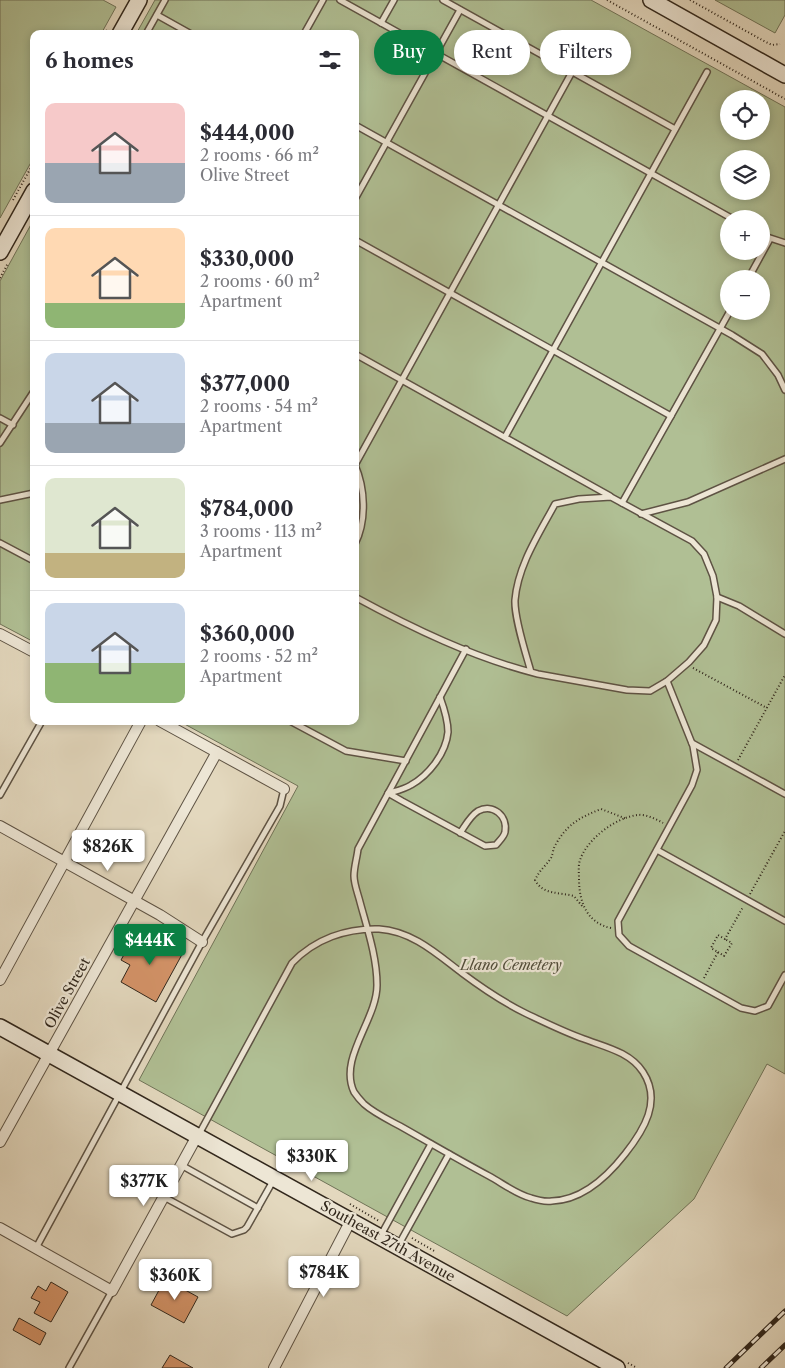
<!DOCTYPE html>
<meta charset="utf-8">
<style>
:root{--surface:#fff;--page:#f7f7f7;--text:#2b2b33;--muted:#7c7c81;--line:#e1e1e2;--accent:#0b8043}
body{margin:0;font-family:"Libre Caslon Text",serif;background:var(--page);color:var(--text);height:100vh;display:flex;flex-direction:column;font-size:19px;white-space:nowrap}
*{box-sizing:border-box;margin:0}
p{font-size:16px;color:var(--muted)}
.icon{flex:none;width:28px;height:28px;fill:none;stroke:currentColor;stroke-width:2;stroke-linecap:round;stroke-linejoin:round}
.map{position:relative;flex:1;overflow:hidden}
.sheet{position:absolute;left:30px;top:30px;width:329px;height:695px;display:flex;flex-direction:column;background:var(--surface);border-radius:10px;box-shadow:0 2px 8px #0003}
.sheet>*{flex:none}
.guide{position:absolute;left:374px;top:30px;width:336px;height:45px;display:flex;gap:10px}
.buttons{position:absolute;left:720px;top:90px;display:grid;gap:10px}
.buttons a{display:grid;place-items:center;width:50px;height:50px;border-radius:50%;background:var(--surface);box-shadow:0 2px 8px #0003;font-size:25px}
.price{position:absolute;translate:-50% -42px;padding:0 11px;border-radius:5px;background:#fff;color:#222;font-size:16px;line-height:32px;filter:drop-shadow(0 1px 2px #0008)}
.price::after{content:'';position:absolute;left:50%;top:30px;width:15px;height:11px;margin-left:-8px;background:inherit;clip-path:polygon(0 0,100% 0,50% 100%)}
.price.selected{background:var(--accent);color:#fff}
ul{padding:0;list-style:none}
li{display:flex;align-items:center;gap:15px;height:125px;padding:0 15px}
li+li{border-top:1px solid var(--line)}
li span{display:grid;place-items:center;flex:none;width:140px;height:100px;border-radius:10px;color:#555}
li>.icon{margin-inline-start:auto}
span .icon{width:60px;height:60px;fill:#fffc;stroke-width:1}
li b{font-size:21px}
h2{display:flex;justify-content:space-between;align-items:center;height:60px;padding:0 15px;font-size:21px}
.pill{padding:0 18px;border-radius:22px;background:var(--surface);box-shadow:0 2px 8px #0003;font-size:18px;line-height:45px}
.pill.selected{background:var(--accent);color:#fff}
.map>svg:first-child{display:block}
.green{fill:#b0bf94;stroke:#707358;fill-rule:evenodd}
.building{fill:#d49368;stroke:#31271c}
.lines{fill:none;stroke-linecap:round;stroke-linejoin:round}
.lane-casing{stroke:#5e5344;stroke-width:8}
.street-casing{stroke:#5e5344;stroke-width:12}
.secondary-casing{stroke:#31271c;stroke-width:18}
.path{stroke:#31271c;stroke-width:2;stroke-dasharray:1 2.5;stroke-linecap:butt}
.lane{stroke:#ede6d5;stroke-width:5}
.street{stroke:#ede6d5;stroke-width:10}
.secondary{stroke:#ede6d5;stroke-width:15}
.rail-casing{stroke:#31271c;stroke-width:5}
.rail{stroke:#ede6d5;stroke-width:3;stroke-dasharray:9;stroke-linecap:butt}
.labels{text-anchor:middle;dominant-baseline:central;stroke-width:4.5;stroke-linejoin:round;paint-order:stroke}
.park-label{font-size:14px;font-style:italic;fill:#514d3a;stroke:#ede6d5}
.street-label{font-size:14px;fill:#31271c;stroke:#ede6d5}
</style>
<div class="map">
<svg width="785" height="1368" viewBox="0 0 785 1368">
<rect width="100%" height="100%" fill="#e3d8be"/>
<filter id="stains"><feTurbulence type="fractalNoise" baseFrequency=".004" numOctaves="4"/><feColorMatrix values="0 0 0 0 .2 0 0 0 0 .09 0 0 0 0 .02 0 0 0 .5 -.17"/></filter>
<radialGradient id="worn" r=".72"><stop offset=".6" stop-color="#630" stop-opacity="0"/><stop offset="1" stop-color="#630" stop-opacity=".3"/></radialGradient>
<!-- green -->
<g class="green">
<path d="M0,0H103L116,7L101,34H34V157L0,218Z"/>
<path d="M155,0H591L785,107V1074L767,1064L694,1199L567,1316L139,1080L298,786L179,721H355V34H136ZM729,99H761V131H729ZM729,159H761V191H729ZM729,219H761V251H729ZM729,279H761V311H729Z"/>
<path d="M715,0H785V15L775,33Z"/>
<path d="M34,219V642L0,624V281Z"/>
</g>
<!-- building -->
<g class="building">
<path d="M136,933L165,949L170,941L185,949L156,1002L121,982L130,965L121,960Z"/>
<path d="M165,1279L198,1297L184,1323L151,1305Z"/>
<path d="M51,1282L68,1292L51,1322L34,1313L40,1302L31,1298L38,1286L46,1291Z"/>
<path d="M19,1318L46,1333L40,1345L13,1330Z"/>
<path d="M170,1355L193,1368H162Z"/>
</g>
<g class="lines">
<defs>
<g id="lane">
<path d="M340,0L733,219"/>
<path d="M443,0L675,129"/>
<path d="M157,15L191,34"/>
<path d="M381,23L394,0"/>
<path d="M146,34L165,0"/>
<path d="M304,34L323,0"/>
<path d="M355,125L732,335L762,354L778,375L785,390"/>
<path d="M355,199L460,10"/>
<path d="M761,235L785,243"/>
<path d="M355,240L671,416"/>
<path d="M748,279L770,239"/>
<path d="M355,354L610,496"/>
<path d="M0,418L13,425"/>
<path d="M505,437L707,72"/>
<path d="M0,443L34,391"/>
<path d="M355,465L572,72"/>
<path d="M355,465C365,488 367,520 355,544"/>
<path d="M0,500L34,493"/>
<path d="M622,503L730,311"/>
<path d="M641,514L688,502L785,459"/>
<path d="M0,543L34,561"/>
<path d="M355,597C412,628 474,658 538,674L627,690L650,691L667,681L689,662L704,645L716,620L717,597L713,576L704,554L692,541L611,497L579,499L555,504C539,534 518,565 515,600C514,618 526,654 531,672"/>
<path d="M717,597L739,606L785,634"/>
<path d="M667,681L693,746L697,770L692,785L618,921L619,935L629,946L741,1008L755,1011L768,1006L785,975"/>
<path d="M290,721L346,751L406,761"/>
<path d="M692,743L785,794"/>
<path d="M388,793L402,801L485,846L496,845C499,841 504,837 505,832C508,816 493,803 478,811C470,816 465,826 460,833"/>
<path d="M389,793C396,791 405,789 411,785C429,775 446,753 448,732C448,720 444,708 440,697"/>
<path d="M0,795L42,721"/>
<path d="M657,850L785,921"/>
<path d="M198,1136L292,963C315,939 346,928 379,929C412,931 437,954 462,973C482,988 503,1002 525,1013C544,1022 564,1032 584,1039C605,1047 630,1052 643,1072C662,1101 644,1130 625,1154C607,1177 583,1200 552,1201C545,1202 537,1200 531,1198C516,1194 502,1183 489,1176C459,1160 430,1143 400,1126C389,1120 374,1113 364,1104C361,1101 356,1095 354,1092C338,1058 377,1020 377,985C377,957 367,928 360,902C358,894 354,884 354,876C354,867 357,858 358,849L466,649"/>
<path d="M181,1165L258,1208"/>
<path d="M164,1197L232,1234L244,1230L247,1227L273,1181"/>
<path d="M381,1235L431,1144"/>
<path d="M398,1246L449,1154"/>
<path d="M36,1248L202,942L280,806L284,789"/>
<path d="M69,1368L112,1291"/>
</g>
<g id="street">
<path d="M0,634L34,652"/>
<path d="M160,721L284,789"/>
<path d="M0,826L160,915L202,942"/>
<path d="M0,980L141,721"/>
<path d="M0,1142L217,752"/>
<path d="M0,1228L112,1291L197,1136"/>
<path d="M274,1368L351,1220"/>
</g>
<g id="secondary">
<path d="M651,0L785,75"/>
<path d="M120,34L139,0"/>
<path d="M0,252L34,191"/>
<path d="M0,1027L617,1368"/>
</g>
</defs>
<!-- lane casing -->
<use href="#lane" class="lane-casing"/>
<!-- street casing -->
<use href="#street" class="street-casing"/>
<!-- secondary casing -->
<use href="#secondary" class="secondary-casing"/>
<!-- path -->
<g class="path">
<path d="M607,0L785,99"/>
<path d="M690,0L764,41L772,45L780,44"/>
<path d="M105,34L108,28"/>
<path d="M13,200L34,162"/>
<path d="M0,278L8,263"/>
<path d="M693,668L767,708"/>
<path d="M738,760L785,675"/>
<path d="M750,894L785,831"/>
<path d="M582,906L574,896C559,892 543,895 535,880C540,869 546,866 551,858C553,854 553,848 556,844C567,824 581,817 601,809L627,819"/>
<path d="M611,928C587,923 579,902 579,879C579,873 578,866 580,860C587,839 616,817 638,815C646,814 656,819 663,823"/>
<path d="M718,952L724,956L732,943L725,939"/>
<path d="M704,978L718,952L711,948L718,935L725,939L743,907"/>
<path d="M350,1204L379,1221"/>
<path d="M412,1238L436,1252"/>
<path d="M628,1363L637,1368"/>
</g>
<!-- lane -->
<use href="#lane" class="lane"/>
<!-- street -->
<use href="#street" class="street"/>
<!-- secondary -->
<use href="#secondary" class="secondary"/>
<defs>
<g id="rail">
<path d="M726,1368L785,1311"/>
<path d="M761,1368L785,1345"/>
</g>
</defs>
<!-- rail casing -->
<use href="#rail" class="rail-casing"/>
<!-- rail -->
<use href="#rail" class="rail"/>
</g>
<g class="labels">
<!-- park labels -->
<g class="park-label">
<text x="511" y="965">Llano Cemetery</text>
</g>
<!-- street labels -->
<g class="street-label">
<text transform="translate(67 993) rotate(-61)">Olive Street</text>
<text transform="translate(388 1241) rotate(29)">Southeast 27th Avenue</text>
</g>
</g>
<rect width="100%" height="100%" filter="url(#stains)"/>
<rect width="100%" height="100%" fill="url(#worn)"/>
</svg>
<div class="buttons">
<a><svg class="icon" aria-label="locate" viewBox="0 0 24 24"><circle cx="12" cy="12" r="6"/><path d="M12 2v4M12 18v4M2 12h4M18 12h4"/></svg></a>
<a><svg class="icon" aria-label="layers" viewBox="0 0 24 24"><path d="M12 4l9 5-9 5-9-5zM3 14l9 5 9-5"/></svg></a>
<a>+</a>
<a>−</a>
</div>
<b class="price" style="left:108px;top:872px">$826K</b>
<b class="price selected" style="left:150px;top:966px">$444K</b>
<b class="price" style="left:312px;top:1182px">$330K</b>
<b class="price" style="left:144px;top:1207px">$377K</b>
<b class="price" style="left:324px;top:1298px">$784K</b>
<b class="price" style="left:175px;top:1301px">$360K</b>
<div class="guide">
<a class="pill selected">Buy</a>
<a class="pill">Rent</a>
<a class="pill">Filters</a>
</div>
<section class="sheet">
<h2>6 homes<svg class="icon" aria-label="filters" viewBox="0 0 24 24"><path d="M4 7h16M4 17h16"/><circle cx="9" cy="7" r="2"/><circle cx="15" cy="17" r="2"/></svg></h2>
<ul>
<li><span style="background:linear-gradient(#f6c9c9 60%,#9aa5b1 0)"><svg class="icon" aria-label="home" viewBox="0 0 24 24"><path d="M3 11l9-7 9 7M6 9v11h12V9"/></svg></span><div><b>$444,000</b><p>2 rooms · 66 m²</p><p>Olive Street</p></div></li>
<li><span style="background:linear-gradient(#ffd9b3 75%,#8fb573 0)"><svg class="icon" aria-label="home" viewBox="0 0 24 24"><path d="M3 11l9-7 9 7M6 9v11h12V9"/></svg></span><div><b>$330,000</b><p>2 rooms · 60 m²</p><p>Apartment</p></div></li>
<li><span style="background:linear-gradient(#c9d6e8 70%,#9aa5b1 0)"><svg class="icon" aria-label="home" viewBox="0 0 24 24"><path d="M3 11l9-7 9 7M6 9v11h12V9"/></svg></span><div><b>$377,000</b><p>2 rooms · 54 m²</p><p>Apartment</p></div></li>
<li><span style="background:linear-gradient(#dfe7d0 75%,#c2b280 0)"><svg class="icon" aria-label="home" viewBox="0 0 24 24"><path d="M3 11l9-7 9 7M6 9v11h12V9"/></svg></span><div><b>$784,000</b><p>3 rooms · 113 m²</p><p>Apartment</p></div></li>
<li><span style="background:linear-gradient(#c9d6e8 60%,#8fb573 0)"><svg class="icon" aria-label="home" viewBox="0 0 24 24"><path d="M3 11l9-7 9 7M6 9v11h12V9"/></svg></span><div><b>$360,000</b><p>2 rooms · 52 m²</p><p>Apartment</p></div></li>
</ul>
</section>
</div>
